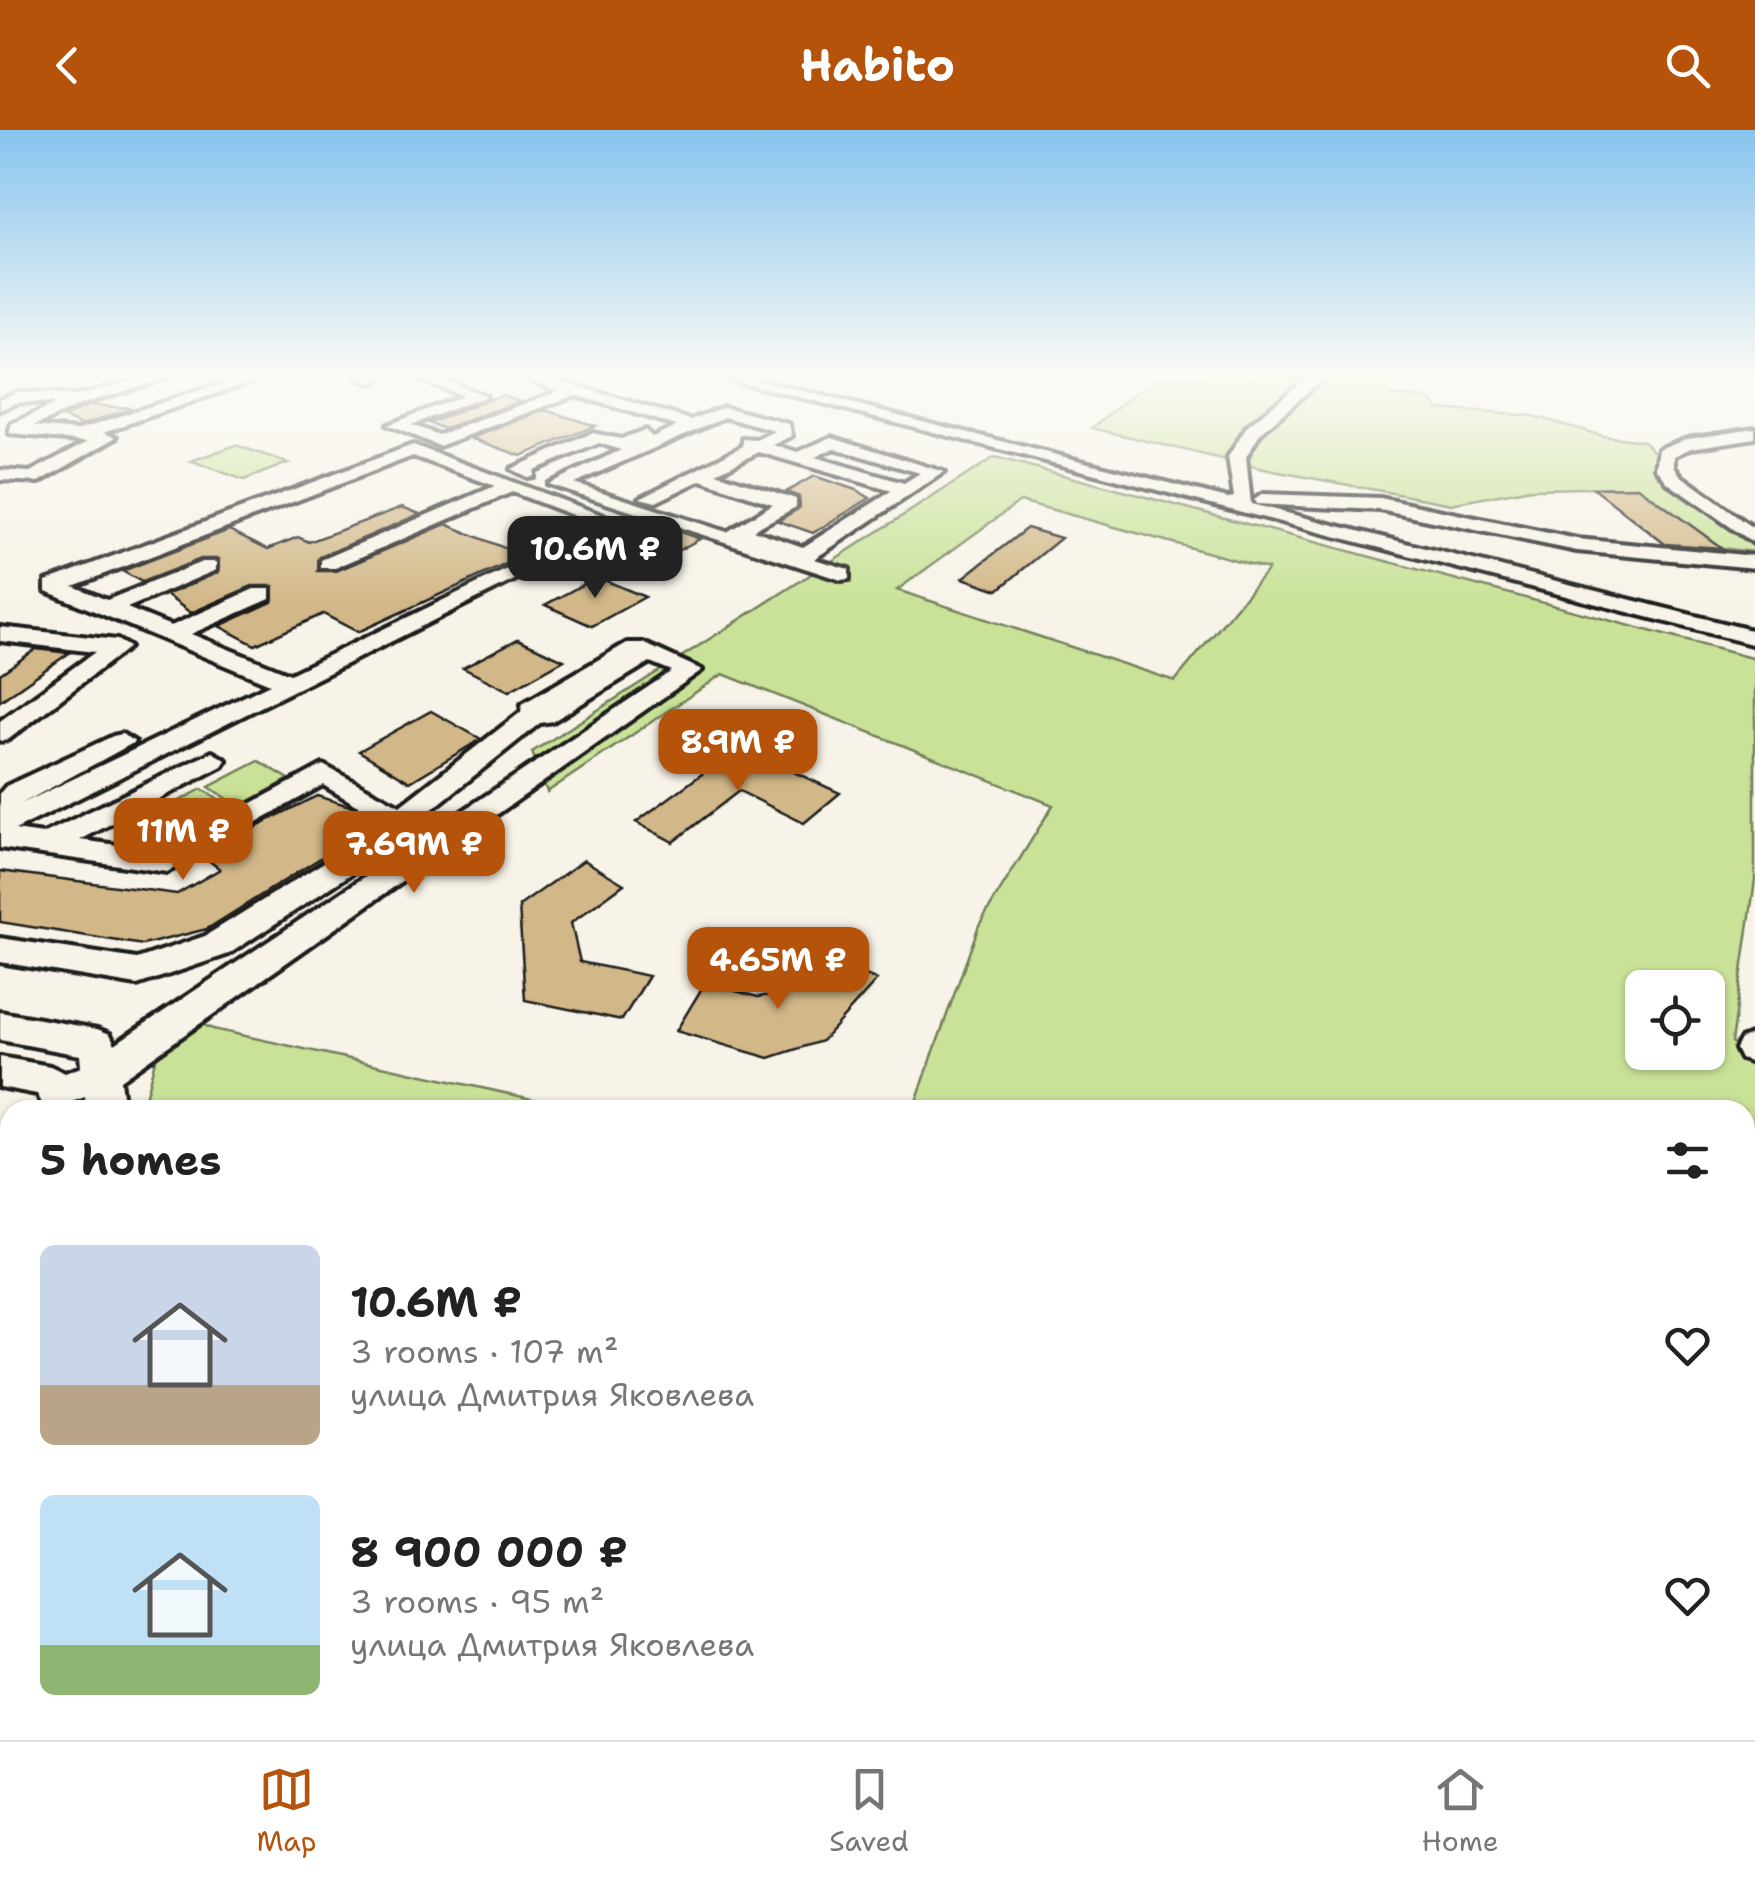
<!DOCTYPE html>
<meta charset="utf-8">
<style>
:root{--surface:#fff;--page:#f2f2f2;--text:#222;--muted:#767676;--line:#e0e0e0;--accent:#b45309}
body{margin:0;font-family:"Shantell Sans",sans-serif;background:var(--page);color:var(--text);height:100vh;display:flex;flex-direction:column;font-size:38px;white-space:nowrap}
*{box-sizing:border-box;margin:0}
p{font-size:32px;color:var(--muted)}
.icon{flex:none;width:55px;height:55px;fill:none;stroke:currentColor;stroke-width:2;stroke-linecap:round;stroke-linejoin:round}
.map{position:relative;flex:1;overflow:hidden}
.side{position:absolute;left:0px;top:970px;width:1755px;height:640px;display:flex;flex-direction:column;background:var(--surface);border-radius:30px 30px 0 0;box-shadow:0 2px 8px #0004}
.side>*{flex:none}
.controls{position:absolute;left:1625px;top:840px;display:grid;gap:20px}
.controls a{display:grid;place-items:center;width:100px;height:100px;border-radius:15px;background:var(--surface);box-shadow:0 2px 8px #0004;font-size:50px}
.price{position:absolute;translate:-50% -85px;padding:0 22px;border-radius:20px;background:var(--accent);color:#fff;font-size:32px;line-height:65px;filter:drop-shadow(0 2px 5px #0008)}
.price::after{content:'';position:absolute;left:50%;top:60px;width:30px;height:22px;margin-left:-15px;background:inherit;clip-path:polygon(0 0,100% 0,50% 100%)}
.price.on{background:#222;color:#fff}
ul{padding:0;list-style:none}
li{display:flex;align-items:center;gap:30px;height:250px;padding:0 40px}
li span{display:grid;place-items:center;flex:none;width:280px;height:200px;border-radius:15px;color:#555}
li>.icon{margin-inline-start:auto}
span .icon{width:120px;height:120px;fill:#fffc;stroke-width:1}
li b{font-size:42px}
h2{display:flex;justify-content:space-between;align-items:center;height:120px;padding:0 40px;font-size:42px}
header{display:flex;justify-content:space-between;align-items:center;height:130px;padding:0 40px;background:var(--accent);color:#fff;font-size:45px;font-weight:700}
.menu{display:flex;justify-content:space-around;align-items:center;height:140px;border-top:2px solid var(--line);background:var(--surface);font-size:28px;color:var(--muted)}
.menu a{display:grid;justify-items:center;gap:5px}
.menu .on{color:var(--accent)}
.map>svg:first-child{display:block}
.green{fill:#c9e298;stroke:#727f5a;stroke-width:2.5;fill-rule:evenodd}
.building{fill:#d2b888;stroke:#1c1c1c;stroke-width:2.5}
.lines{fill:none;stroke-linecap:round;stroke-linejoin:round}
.minor-casing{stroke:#1c1c1c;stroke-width:8}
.minor{fill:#f7f3e8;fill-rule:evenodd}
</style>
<header><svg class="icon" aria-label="back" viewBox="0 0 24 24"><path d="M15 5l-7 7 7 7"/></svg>Habito<svg class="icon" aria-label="search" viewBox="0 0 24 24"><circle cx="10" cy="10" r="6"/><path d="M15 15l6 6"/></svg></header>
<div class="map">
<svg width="1755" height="1610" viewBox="0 0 1755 1610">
<rect width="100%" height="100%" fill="#f7f3e8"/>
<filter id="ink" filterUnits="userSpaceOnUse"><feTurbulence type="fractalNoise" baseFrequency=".01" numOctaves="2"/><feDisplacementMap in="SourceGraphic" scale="20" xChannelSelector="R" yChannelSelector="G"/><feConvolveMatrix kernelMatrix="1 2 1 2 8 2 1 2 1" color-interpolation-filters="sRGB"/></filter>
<g filter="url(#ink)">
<!-- green -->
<g class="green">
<path d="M1154,248H1382L1390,265L1428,268L1439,279L1533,286L1603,306L1643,311L1689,355L1755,398V422L1722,418L1638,357L1531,359L1451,374L1268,340L1092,298Z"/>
<path d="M236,315L288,333L244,350L191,331Z"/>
<path d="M995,327L1755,529V750L1732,912L1755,931V1413L1745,1409V980H913L979,795L1053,675L723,544L547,662L532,622ZM1020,371L1268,439L1175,551L897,460ZM1642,858H1708V922H1642Z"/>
<path d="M259,631L289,649L239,677L209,657Z"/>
<path d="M202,659L223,673L202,694L159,688L162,680Z"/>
<path d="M168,879L213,899L582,980H142Z"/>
<path d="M95,1600H209L204,1610H89Z"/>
</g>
<!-- building -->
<g class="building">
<path d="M501,265L520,271L445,299L429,293Z"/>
<path d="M90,275L132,278L82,295L63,287Z"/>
<path d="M546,280L595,296L521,326L471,308Z"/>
<path d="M814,346L856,360L870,368L813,403L778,391L800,377L799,367L786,362Z"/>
<path d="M1638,357L1722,418L1665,414L1593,358Z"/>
<path d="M402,377L420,384L320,427L318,441H336L446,394L524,426L358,502L323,484L255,515L219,496L272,472L273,456H252L191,483L166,465L217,443L219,429H201L142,452L122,441L229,400L268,419L298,407L309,412Z"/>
<path d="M654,393L700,409L654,433L608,416Z"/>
<path d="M1027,398L1061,408L998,460L963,448Z"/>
<path d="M597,447L645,467L592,496L545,475Z"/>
<path d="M518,509L564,530L509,561L463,538Z"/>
<path d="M36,519L69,523L0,571V544Z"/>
<path d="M431,581L481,609L410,652L359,621Z"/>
<path d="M739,617L840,663L804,693L739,661L673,712L636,692Z"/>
<path d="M317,666L353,677L358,688L354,707L207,799L143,815L0,792V741L177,764L220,739L208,730L259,695Z"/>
<path d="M584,730L624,754L571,793L580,832L649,846L622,890L525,870L519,776Z"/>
<path d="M823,826L877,850L822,911L769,928L676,901L705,853L758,867L788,862Z"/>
</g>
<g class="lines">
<defs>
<g id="minor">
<path d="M141,248H166L82,274L35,296L77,300L238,248H261L104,302L117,307L39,352L0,350V340L30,342L89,311L9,304L12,294L56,274L19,272L0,280V269L17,262L76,266Z"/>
<path d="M356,248H380L372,253Z"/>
<path d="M415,248H438L486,266L411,295L439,305L559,261L526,248H550L691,290L724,277L789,294L792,306L773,315L798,322L832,307L944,342L814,429L849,439V449L841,450L548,354L621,320L599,313L534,340L533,346L527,347L511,339L592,303L621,309L645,300L652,307L677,296L575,265L439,316L387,295L463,266ZM725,287L775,301L757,310L743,309V316L640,368L656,372L701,350L773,374L727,402L574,353ZM834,318L920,343L904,353L815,327ZM759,322L892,361L803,417L753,400L796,377V369L716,343Z"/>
<path d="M725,248H751L1228,368L1234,367L1228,327L1247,297L1306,248H1323L1260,304L1246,327L1251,374L1755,501V515Z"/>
<path d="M1755,298V308L1691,318L1674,326V337L1680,345L1755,399V414L1668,353L1656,338L1659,319L1687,308Z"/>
<path d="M413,315L626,394L15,700L43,704L212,622L226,630L222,636L80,710L163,721L323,635L400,676L521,582L522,574L627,513H643L702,540L120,950L124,980H86L85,967L55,978L42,973L37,964L0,957V927L50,936L65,943L81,937L80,925L0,910V882L97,899L110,904L115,914L672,541L650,532L553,591L540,593L420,689L418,700L229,824L149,851L137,855L0,832V808L137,829L205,806L387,693L323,655L167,742L0,718V663L6,656L113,606L122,604L135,612L21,674L270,554L46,461V451ZM413,326L495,356L321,430V438H335L512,362L599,395L290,544L191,504L270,469V459H254L171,496L127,478L216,440V432H202L107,470L73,456Z"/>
<path d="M1263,364L1380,368L1577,409L1755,426V438L1577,421L1380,380L1256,374L1254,370Z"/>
<path d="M0,497L117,510L129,517L9,609L0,611V591L95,522L0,511Z"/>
<path d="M1754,904H1755V934L1741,929L1736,919L1741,909Z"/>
<path d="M10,1036V1081L0,1085V1040Z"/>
<path d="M10,1084V1133L0,1137V1088Z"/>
<path d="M10,1240V1295L0,1300V1244Z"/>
<path d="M1745,1466L1755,1470V1524L1745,1520Z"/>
<path d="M10,1600H70L66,1610H6Z"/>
<path d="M435,1600H493L489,1610H431Z"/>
<path d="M901,1600H959L958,1610H900Z"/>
<path d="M1077,1600H1156L1160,1610H1081Z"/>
</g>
</defs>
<!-- minor casing -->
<use href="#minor" class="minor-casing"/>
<!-- minor -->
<use href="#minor" class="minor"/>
</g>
</g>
<!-- sky -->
<linearGradient id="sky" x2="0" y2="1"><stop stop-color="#87c4ef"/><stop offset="0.52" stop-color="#fbfaf5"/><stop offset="1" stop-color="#fbfaf5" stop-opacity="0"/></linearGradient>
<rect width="1755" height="473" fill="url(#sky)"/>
</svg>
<div class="controls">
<a><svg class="icon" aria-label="locate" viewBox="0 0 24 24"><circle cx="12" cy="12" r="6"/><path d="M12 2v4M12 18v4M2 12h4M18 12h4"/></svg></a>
</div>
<b class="price on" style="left:595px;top:471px">10.6M ₽</b>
<b class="price" style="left:738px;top:664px">8.9M ₽</b>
<b class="price" style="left:183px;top:753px">11M ₽</b>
<b class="price" style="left:414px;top:766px">7.69M ₽</b>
<b class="price" style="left:778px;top:882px">4.65M ₽</b>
<section class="side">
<h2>5 homes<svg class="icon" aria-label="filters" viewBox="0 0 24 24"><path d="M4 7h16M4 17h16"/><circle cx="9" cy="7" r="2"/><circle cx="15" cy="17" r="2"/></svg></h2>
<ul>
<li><span style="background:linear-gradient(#c9d6e8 70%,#b9a48a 0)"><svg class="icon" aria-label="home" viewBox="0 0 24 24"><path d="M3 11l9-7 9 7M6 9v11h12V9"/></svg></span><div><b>10.6M ₽</b><p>3 rooms · 107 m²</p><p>улица Дмитрия Яковлева</p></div><svg class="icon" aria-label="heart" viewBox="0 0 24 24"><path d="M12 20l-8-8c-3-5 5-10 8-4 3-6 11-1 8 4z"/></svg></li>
<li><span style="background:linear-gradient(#bfe0f5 75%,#8fb573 0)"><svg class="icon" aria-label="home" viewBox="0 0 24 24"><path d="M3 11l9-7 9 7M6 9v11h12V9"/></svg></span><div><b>8 900 000 ₽</b><p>3 rooms · 95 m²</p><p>улица Дмитрия Яковлева</p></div><svg class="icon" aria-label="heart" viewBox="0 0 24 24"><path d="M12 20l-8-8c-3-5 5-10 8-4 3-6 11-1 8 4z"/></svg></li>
</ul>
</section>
</div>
<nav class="menu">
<a class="on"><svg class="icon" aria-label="map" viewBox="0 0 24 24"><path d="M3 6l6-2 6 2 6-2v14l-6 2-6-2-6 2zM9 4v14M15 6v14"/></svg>Map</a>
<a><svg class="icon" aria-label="saved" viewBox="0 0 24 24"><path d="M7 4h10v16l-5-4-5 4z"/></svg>Saved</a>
<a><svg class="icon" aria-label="home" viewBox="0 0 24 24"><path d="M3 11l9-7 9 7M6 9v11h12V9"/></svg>Home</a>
</nav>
